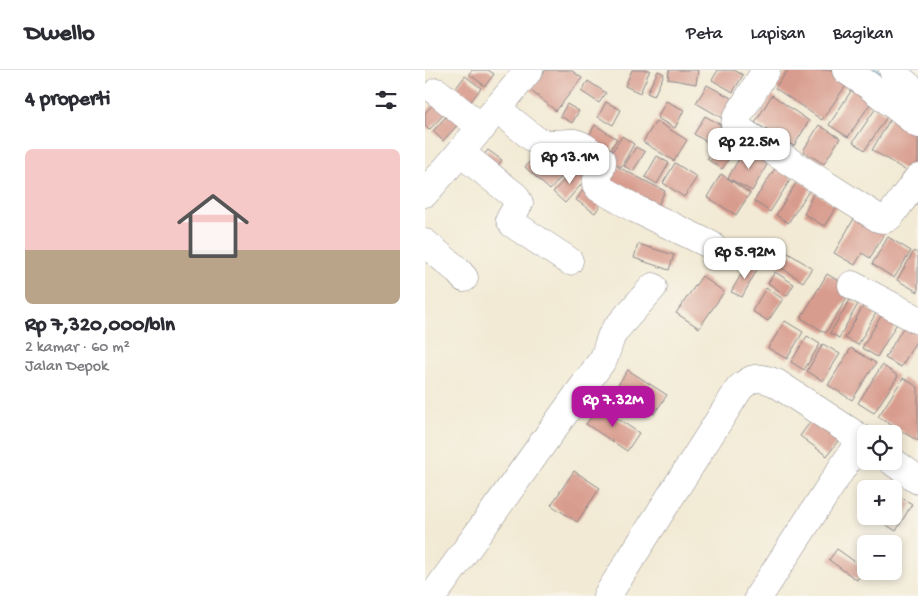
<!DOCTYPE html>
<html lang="id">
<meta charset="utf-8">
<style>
:root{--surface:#fff;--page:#f2f2f3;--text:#2b2b33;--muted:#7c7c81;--line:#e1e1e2;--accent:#b5179e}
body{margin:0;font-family:"Gochi Hand",sans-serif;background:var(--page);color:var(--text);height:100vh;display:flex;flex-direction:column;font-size:19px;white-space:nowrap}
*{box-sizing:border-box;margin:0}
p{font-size:16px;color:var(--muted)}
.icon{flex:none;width:28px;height:28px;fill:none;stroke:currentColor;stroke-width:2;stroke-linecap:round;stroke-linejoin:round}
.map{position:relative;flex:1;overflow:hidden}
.drawer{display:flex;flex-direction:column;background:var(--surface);width:425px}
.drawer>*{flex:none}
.fabs{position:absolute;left:432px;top:355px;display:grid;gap:10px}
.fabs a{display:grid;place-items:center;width:45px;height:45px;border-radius:8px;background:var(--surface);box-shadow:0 2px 8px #0003;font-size:25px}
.price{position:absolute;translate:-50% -42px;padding:0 11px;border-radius:10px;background:#fff;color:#222;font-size:16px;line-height:32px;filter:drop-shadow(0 1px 2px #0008)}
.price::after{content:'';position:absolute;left:50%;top:30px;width:15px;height:11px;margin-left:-8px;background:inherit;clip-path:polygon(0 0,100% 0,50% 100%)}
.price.on{background:var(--accent);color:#fff}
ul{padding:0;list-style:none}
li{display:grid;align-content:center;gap:10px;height:265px;padding:0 25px}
li span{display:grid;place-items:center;height:155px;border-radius:8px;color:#555}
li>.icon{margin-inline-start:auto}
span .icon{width:90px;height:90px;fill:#fffc;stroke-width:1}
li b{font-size:21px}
h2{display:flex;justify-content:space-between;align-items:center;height:60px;padding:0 25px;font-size:21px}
header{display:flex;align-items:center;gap:30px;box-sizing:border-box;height:70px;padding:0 25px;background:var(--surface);border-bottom:1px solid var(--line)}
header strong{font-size:24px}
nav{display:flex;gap:28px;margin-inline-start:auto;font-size:18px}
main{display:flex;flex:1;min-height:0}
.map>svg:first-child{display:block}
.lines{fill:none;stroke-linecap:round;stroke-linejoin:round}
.stream{stroke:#63b3de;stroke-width:6}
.building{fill:#d89c8e}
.minor-casing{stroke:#8a8688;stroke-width:29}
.minor{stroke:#fff;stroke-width:28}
</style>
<header>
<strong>Dwello</strong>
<nav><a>Peta</a><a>Lapisan</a><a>Bagikan</a></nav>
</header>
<main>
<section class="drawer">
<h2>4 properti<svg class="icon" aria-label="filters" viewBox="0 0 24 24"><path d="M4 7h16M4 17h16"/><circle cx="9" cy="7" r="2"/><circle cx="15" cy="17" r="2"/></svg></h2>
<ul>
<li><span style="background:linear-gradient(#f6c9c9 65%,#b9a48a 0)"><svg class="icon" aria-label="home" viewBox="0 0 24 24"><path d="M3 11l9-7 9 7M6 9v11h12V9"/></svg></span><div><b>Rp 7,320,000/bln</b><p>2 kamar · 60 m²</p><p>Jalan Depok</p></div></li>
</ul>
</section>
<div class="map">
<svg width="493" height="526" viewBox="0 0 493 526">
<rect width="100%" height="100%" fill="#f7f3e8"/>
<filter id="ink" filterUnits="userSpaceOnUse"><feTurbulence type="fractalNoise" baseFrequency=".02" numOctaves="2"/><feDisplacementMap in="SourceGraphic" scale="10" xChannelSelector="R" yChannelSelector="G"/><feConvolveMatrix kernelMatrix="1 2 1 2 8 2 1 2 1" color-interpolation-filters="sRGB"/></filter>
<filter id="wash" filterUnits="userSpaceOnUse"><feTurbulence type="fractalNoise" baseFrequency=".0096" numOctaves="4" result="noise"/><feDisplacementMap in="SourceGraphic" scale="20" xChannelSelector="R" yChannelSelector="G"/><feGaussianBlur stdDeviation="1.12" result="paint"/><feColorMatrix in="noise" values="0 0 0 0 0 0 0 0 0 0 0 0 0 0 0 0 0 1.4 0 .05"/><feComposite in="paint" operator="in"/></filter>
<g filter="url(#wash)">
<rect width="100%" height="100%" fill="#f2ead4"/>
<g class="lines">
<!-- stream -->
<path class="stream" d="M450,0L462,8"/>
</g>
<g id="blocks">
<!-- building -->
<g class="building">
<path d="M47,0H63L69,4L60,16L44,4Z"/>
<path d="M121,0H146L157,8L131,41L105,20Z"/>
<path d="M207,0H225L215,23L200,16Z"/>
<path d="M244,0H273L271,14L243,9Z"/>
<path d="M293,0H309L318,5L308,22L287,10Z"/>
<path d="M363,0H408L424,11L397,50L350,18Z"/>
<path d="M233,1L239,4L229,26L222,23Z"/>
<path d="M40,6L56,18L41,38L25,26Z"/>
<path d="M163,11L181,23L174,33L156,21Z"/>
<path d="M282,15L308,29L297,48L271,33Z"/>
<path d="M430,15L449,28L423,67L404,55Z"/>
<path d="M347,25L384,51L369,76L330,53Z"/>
<path d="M12,30L23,40L4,60L0,56V43Z"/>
<path d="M241,31L259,40L250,58L232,48Z"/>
<path d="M181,32L196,40L188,55L173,47Z"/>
<path d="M142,34L154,41L147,53L135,46Z"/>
<path d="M451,38L463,45L440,80L428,72Z"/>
<path d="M27,40L37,50L18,71L8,61Z"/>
<path d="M280,46L296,55L285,74L269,64Z"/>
<path d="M466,48L493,64V91L485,103L447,80Z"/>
<path d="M231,51L262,70L249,91L218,72Z"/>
<path d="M170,55L192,69L180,89L158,76Z"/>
<path d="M394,55L415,68L399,94L378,81Z"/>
<path d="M298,65L313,74L297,99L282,89Z"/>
<path d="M197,66L209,74L196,97L183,89Z"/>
<path d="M133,76L151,92L139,105L121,88Z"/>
<path d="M211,77L220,82L208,101L199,96Z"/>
<path d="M320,78L344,91L327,121L303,108Z"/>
<path d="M63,80L77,90L65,105L51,94Z"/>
<path d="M112,83L138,105L125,120L100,97Z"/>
<path d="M232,86L244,93L232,114L220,107Z"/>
<path d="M250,93L272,107L259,127L238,113Z"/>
<path d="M191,96L240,121L229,143L180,118Z"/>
<path d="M151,97L162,108L140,133L128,122Z"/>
<path d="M351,97L367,107L345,142L329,131Z"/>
<path d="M296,104L325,123L311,145L282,127Z"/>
<path d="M373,110L386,118L363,153L351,145Z"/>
<path d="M162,114L181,127L170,143L151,130Z"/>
<path d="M389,122L412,136L399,156L379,144Z"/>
<path d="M431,145L460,162L445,188L437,183L430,195L409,183Z"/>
<path d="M463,167L486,181L469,208L447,194Z"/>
<rect x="301" y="171" width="13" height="21"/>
<path d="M213,174L249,185L244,200L209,188Z"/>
<path d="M352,176L387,198L378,212L343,189Z"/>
<path d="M489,181L493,184V222L472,210Z"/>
<path d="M323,192L333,198L317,227L306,222Z"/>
<path d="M350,202L369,214L362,226L343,213Z"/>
<path d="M402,204L427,219L401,263L376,248Z"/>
<path d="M277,206L299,222L274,258L251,243Z"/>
<path d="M341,218L358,229L343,251L327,241Z"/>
<path d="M425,230L433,234L414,268L405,263Z"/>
<path d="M438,236L451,243L433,275L420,268Z"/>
<path d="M459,241L474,250L452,287L437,278Z"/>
<path d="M360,251L378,262L362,289L343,278Z"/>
<path d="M479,256L493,264V268L476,297L460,288Z"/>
<path d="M382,266L395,274L379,300L366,292Z"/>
<path d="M398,274L415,284L398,311L382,301Z"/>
<path d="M426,278L451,293L427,330L403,315Z"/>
<path d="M457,295L473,306L449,343L433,333Z"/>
<path d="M203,300L242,325L229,344L190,319Z"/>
<path d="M478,308L493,317V371L453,347Z"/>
<path d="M174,336L214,363L202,381L161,354Z"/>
<path d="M388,348L415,368L402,386L375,366Z"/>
<path d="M149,401L175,418L152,452L126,435Z"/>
<path d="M469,423L487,434L471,461L447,446H469Z"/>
<path d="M412,479L440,499L432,510L404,490Z"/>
</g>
</g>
</g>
<g filter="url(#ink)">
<use href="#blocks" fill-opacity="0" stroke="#8a8688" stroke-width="1"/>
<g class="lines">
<defs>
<g id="minor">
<path d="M341,0L311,49L310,55L313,59L453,148C458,150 462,149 466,145L493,108"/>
<path d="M421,0L443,15L493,54"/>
<path d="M468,0L470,5L493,24"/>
<path d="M12,22L57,58"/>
<path d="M72,39L112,71C127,77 135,72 149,73C158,74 169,85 177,90C178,98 172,105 171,114L174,118L211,139L286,175"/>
<path d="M36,83L90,126L94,133L85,149L88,154L144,191"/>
<path d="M0,123L28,91L104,0"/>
<path d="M0,173L31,199L39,208"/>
<path d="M427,215L493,250"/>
<path d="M467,391L493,410"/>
<path d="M5,526L13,519L179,288L186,267L190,260L228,217"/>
<path d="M182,526L314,319C327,306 334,306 351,313L441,372"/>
<path d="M334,526L436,369"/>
</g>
</defs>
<!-- minor casing -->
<use href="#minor" class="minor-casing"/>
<!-- minor -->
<use href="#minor" class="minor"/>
</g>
</g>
</svg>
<div class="fabs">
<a><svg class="icon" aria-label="locate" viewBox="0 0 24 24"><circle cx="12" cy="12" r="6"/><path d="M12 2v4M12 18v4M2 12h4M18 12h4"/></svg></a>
<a>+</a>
<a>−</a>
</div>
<b class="price" style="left:324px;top:100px">Rp 22.5M</b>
<b class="price" style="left:145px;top:115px">Rp 13.1M</b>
<b class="price" style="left:320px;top:210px">Rp 5.92M</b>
<b class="price on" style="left:188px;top:358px">Rp 7.32M</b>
</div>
</main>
